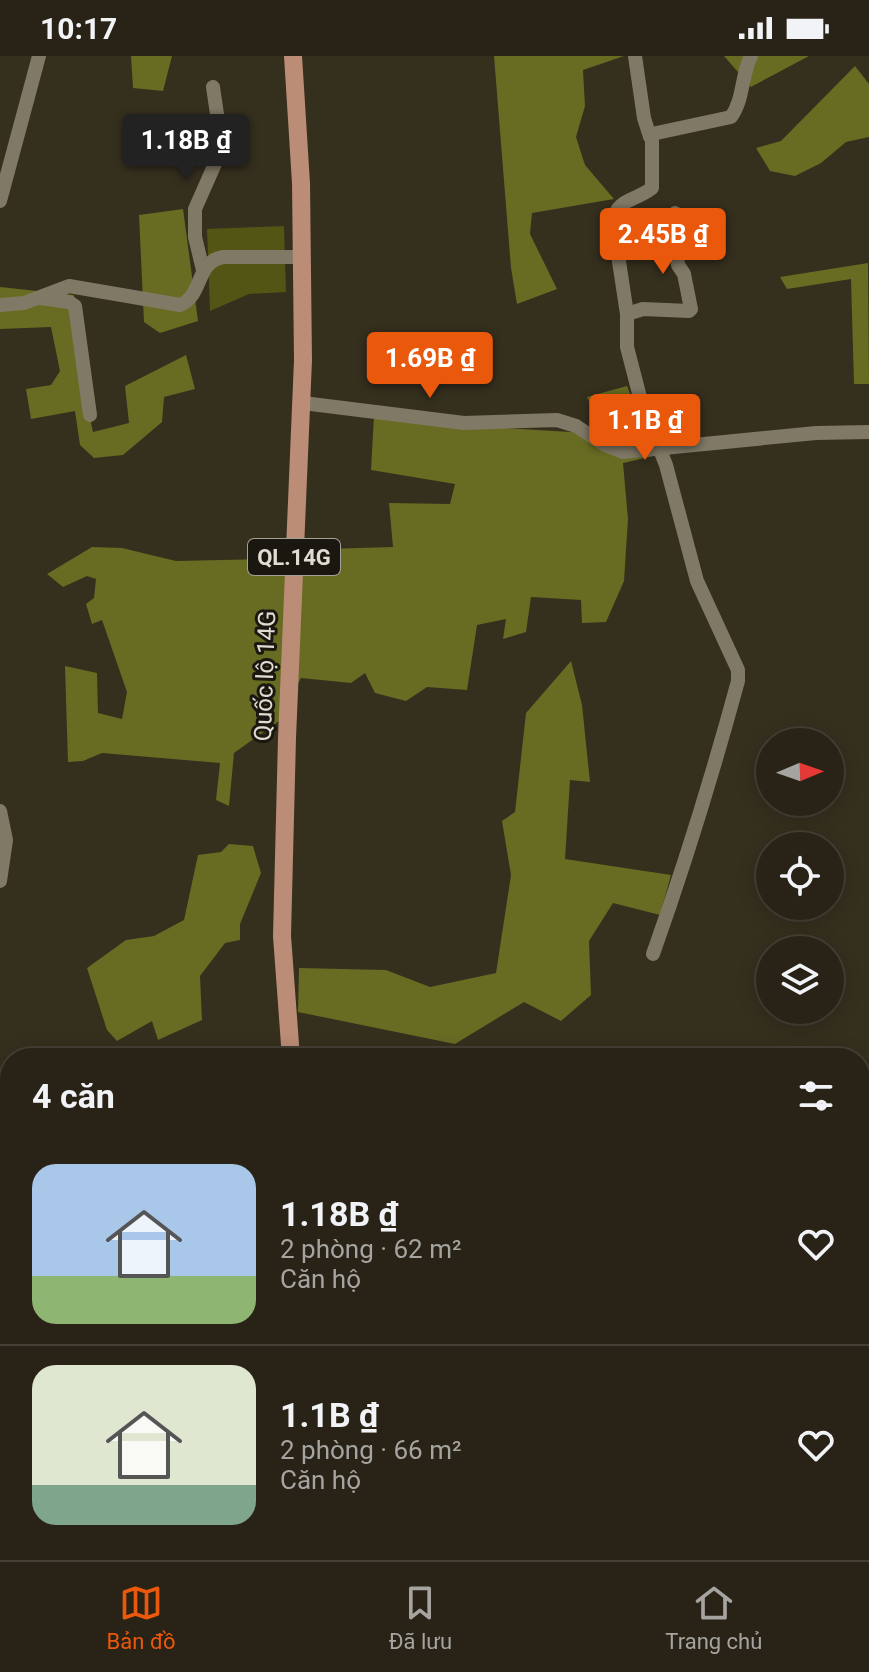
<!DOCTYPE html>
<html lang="vi">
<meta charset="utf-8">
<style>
:root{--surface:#282316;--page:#302b1f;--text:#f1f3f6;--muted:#a5a4a1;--line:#444035;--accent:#ea580c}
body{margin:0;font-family:Roboto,sans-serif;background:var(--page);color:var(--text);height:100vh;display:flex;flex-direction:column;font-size:30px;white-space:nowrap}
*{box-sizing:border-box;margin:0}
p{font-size:26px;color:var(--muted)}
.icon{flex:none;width:44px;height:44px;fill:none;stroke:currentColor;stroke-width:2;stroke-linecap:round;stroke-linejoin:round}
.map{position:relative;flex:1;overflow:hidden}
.details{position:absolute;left:0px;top:992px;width:870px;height:512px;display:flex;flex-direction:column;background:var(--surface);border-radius:32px 32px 0 0;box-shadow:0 4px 20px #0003,0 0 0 2px var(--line)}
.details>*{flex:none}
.needle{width:52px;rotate:88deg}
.fabs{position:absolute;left:756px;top:672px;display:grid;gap:16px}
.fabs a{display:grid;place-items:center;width:88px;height:88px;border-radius:50%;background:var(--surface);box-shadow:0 4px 20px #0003,0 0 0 2px var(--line);font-size:40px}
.price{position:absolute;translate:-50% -68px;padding:0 18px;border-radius:8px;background:var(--accent);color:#fff;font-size:26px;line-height:52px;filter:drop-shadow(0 2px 4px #0008)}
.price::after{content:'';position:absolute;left:50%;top:48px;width:24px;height:18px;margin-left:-12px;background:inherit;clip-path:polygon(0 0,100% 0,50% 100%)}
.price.selected{background:#222;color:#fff}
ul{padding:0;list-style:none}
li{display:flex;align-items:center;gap:24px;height:200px;padding:0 32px}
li+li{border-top:2px solid var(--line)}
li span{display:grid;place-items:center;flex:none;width:224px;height:160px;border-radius:24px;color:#555}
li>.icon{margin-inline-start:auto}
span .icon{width:96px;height:96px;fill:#fffc;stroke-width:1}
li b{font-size:34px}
h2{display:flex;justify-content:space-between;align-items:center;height:96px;padding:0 32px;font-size:34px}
.status{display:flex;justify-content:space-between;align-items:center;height:56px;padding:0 40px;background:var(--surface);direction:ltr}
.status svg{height:22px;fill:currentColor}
.tab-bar{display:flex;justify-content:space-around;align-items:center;height:112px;border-top:2px solid var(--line);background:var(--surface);font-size:22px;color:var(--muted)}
.tab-bar a{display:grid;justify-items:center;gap:4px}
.tab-bar .selected{color:var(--accent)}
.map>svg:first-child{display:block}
.green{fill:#525514}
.forest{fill:#686b22}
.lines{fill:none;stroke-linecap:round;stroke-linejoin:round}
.minor{stroke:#807966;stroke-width:14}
.major{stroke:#bb8c76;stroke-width:18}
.labels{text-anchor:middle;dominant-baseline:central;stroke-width:6;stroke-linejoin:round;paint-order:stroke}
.shield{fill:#1a1710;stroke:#a5a198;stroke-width:2}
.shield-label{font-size:22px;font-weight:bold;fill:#e0dcd2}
.street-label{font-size:24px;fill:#e0dcd2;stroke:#1a1710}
</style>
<div class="status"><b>10:17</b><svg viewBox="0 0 49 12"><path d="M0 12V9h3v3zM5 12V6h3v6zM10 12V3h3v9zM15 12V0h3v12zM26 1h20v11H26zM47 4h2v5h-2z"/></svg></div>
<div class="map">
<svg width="869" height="1504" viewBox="0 0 869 1504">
<rect width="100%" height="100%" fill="#352f1e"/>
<!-- green -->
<path class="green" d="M284,170L286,236L249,238L210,255L207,173Z"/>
<!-- forest -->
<g class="forest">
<path d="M131,0H172L163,35L133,32Z"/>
<path d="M494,0H624L583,14L585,50L576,81L585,109L614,143L532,157L530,178L557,233L517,248L511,212Z"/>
<path d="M724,0H809L751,31Z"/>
<path d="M855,10L869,28V81L846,86L821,107L795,120L770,115L756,92L781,85Z"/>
<path d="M183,153L198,265L160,277L144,266L139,159Z"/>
<path d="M868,207L869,328H854L851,223L787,233L780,221Z"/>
<path d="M0,231L74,239L87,307L83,329L93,376L129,367L125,330L186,299L195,333L164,341L162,366L123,399L94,402L80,389L75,355L31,363L26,333L51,329L60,315L51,271L0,273Z"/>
<path d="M627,330L654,400L623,407L628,463L624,525L606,566L582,567L581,544L531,541L526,576L503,583L506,563L477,569L467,634L427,631L406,645L375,637L365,617L351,627L301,622L279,665L234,697L229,750L216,744L220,707L102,697L83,705L68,706L65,610L97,617L98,657L122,663L127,636L102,564L92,568L86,548L94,542L96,523L87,520L63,531L47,518L92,491L122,492L176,505L269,503L303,485L320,484L323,493L393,491L389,447L450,448L455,428L371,414L374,359L472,370L604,378L587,341Z"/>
<path d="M571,605L582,649L590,726L570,724L565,803L671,819L660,859L613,847L589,885L591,939L561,965L524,946L455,988L298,956L299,912L386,914L430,931L496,917L511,819L502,765L515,756L526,657Z"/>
<path d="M229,788L253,790L261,817L240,868V884L225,887L200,920L202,964L158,984L152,965L117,985L107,974L87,912L126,884L154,880L184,864L198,799L221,796Z"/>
<path d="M0,1389L10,1408V1494H45L34,1504H0Z"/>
<path d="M340,1494H534L530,1504H340Z"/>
</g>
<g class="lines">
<!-- minor -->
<g class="minor">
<path d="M635,0L644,62L650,81"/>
<path d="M0,145L39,0"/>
<path d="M203,214L195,181V153L222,92L213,31"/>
<path d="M40,242L69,246L75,250L90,359"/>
<path d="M0,249L24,247L69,230L180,249C204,239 195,206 223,201H302"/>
<path d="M627,258L643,253L689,255L691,253L684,218L678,209L675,157"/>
<path d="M303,347L464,367L557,364L576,370L605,389L623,396L816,377L869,376"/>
<path d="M0,755L6,784L0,825"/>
<path d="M653,898C685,808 713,717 738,625V614L697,525L666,409L642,349L627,291V258L613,166C617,142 634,146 652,132V78L731,61C744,43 741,20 751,0"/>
<path d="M0,1029L10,1056"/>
<path d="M860,1236L869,1200"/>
<path d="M0,1306L10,1299"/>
<path d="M860,1437L869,1439"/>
<path d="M0,1490L10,1487"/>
<path d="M123,1494L134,1504"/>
<path d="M577,1504L580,1494"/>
</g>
<!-- major -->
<g class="major">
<path d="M291,1002L282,880L287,682L303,304L301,127L293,0"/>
<path d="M224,1504L229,1494"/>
</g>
</g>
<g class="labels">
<!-- shield labels -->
<rect class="shield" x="248" y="483" width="92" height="36" rx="6"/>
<g class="shield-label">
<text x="294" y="501">QL.14G</text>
</g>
<!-- street labels -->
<g class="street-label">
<text transform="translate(265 620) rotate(-88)">Quốc lộ 14G</text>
</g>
</g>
</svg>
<div class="fabs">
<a><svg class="needle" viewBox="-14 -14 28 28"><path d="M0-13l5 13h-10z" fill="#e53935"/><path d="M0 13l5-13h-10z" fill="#a5a4a1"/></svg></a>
<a><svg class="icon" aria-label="locate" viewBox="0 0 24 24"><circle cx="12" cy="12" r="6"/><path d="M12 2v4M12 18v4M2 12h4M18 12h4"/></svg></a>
<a><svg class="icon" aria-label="layers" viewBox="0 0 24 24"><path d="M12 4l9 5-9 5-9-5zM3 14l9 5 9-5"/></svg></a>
</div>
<b class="price selected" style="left:186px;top:126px">1.18B ₫</b>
<b class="price" style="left:663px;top:220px">2.45B ₫</b>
<b class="price" style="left:430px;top:344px">1.69B ₫</b>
<b class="price" style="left:645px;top:406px">1.1B ₫</b>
<section class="details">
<h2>4 căn<svg class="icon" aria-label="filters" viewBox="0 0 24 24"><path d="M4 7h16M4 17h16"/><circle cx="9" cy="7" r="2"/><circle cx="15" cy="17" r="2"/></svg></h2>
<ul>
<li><span style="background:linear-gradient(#a9c7e8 70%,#8fb573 0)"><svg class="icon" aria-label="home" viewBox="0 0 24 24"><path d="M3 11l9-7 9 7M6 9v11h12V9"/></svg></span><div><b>1.18B ₫</b><p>2 phòng · 62 m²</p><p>Căn hộ</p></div><svg class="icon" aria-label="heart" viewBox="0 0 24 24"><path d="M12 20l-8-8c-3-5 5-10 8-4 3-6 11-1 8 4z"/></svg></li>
<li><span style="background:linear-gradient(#dfe7d0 75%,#7fa58c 0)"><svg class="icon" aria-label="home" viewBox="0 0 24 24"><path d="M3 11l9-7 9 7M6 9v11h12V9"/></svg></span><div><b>1.1B ₫</b><p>2 phòng · 66 m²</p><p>Căn hộ</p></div><svg class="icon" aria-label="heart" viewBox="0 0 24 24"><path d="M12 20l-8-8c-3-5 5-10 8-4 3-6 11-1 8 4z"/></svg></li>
</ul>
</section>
</div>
<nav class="tab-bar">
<a class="selected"><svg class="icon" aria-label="map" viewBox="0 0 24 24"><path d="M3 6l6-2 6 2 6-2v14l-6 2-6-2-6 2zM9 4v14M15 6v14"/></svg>Bản đồ</a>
<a><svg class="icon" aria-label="saved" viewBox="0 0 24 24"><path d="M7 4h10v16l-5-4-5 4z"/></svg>Đã lưu</a>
<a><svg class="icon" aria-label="home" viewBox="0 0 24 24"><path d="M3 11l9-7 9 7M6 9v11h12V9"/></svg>Trang chủ</a>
</nav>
